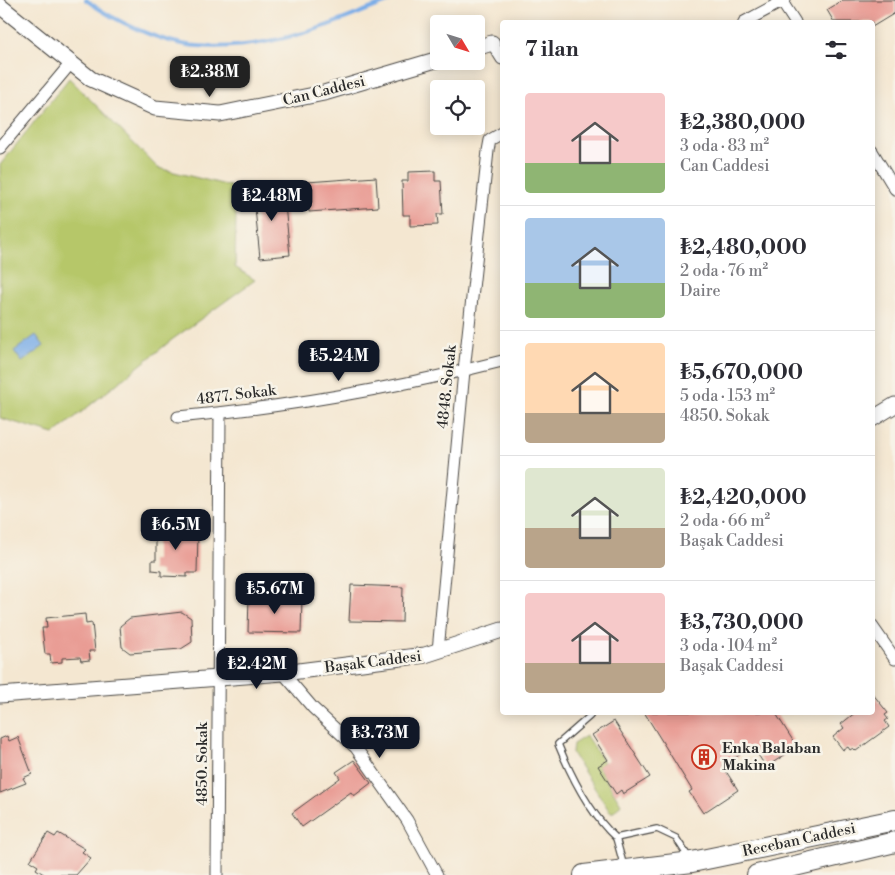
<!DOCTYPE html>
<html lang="tr">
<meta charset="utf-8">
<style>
:root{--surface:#fff;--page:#f7f7f7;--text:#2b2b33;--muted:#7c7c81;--line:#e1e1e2;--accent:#111827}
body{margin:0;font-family:"Libre Bodoni",serif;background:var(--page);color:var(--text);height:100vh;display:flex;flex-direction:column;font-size:19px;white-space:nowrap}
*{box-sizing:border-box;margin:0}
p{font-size:16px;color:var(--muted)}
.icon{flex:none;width:28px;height:28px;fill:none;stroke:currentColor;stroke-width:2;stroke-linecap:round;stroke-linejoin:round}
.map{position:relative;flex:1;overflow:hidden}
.details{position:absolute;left:500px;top:20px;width:375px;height:695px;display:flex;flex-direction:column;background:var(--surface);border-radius:5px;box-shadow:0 2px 12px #0003}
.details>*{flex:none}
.needle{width:32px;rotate:128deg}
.tools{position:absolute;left:430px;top:15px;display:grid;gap:10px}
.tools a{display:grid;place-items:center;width:55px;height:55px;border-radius:5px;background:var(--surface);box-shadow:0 2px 12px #0003;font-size:25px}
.price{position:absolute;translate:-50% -42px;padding:0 11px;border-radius:10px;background:var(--accent);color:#fff;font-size:16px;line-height:32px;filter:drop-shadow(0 1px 2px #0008)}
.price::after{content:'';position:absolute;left:50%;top:30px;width:15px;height:11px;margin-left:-8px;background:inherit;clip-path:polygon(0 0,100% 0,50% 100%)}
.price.active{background:#222;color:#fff}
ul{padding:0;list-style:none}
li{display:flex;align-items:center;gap:15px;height:125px;padding:0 25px}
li+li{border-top:1px solid var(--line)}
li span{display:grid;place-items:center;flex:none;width:140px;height:100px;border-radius:5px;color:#555}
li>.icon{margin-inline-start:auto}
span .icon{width:60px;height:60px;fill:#fffc;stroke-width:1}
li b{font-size:21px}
h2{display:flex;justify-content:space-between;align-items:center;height:60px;padding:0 25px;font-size:21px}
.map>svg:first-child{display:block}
.green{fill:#b6c769;stroke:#70794a}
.water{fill:#7bade7;stroke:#536c89}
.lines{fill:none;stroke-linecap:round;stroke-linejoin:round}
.stream{stroke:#7bade7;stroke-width:4}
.building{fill:#e99c94}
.lane-casing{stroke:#494744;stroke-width:8}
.street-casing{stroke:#494744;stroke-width:13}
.secondary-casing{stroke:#494744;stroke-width:17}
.highway-casing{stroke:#494744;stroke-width:22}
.lane{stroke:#fff;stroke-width:5.5}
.street{stroke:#fff;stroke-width:11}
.secondary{stroke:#fff;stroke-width:15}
.highway{stroke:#fff;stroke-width:20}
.labels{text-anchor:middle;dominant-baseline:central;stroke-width:5;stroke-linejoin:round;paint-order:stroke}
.street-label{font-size:15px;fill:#2b2b2b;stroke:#f7f3e8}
.poi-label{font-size:15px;font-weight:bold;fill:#2b2b2b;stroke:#f7f3e8;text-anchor:start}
</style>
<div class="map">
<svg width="895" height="875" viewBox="0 0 895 875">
<rect width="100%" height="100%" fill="#f7f3e8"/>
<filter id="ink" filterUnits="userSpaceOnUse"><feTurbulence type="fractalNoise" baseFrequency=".02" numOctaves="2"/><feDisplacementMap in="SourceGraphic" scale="10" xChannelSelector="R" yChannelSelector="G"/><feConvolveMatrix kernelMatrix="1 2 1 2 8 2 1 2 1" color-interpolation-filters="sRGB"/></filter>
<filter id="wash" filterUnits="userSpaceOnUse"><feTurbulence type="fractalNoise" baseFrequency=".0096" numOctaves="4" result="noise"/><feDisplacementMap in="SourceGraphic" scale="20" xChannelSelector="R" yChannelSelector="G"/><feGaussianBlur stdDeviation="1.12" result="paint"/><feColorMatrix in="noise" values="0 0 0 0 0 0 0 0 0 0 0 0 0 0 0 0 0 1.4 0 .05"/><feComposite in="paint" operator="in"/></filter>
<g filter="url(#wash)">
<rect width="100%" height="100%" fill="#f4e7d1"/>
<!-- green -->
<g class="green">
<path d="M69,78L158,168L230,186L236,214L235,267L255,280L173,339L54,434L0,418V165Z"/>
<path d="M586,736L604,762L598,767L621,804L614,812H610L572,753L573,744Z"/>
</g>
<!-- water -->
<path class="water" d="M36,335L44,346L22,362L14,351Z"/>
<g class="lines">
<!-- stream -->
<path class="stream" d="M86,0C114,21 163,44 198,46C231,49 267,43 300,34C331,26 362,11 393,0"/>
</g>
<g id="blocks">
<!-- building -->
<g class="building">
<path d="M843,0H895V13L872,27V22H834L827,10Z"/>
<path d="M435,171V181H441L443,214H437L438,225L410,226V215H403L402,181H408V172Z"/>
<path d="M376,177L378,207L309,212L307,182Z"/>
<path d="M283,185L290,255L260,258L253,188Z"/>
<path d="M161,526H189V533H198L197,573H187V577L161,576V571L152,570V560H156V541H152L153,531H161Z"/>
<path d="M351,585L403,587L402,622L349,621Z"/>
<path d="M249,596L302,598L301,633L248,632Z"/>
<path d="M182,612L191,618L192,642L181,649L130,653L122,647L120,626L130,618Z"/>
<path d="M85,614L86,624L92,623L95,651H89L90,660L81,661L80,657L62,658V662L51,663L50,654H45L42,628H47L46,618Z"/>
<path d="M872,693L888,713L885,715L888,719L885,721L889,727L856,751L853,748L850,750L848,747L843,750L833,737L844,728L841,724L856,712H872Z"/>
<path d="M644,712H775L797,747L766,767L753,747L722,765L738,790L703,813L689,792L692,790Z"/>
<path d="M614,721L650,777L623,794L621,790L616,794L598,766L608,760L592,735Z"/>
<path d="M7,736L9,741L18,737L32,774L23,778L26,783L0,793V739Z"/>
<path d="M354,760L371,783L354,796L351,792L302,827L292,813L340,778L336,772Z"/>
<path d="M48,833L55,837L58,833L85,849L82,852L91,858L76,875H45L36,869L38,866L30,861Z"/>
</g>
</g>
</g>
<g filter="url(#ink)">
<use href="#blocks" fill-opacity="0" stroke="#494744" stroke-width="1"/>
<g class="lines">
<defs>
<g id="lane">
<path d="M590,716L558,744C571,776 590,814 616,838L657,829L676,838L689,858"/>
<path d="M616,838L624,867"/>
</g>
<g id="street">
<path d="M782,2L795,22"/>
<path d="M744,22L785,0"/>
<path d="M492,43L502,59"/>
<path d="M0,148L71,63"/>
<path d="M872,151L895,189"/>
<path d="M178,417C287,407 396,388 502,361"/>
<path d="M872,626L895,659"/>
<path d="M438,651L464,371L488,151L490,140L502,133"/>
<path d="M283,673L313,708L356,748L407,820L437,875"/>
<path d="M217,875L220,413"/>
</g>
<g id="secondary">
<path d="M0,6L91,79L155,108L220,114L324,93L439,59"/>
<path d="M476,48L492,43"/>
<path d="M872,419L895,405"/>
<path d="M0,695L283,673L425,655L502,630"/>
</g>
<g id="highway">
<path d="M584,875L692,862L895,820"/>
<path d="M757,875L895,842"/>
</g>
</defs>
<!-- lane casing -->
<use href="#lane" class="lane-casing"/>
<!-- street casing -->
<use href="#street" class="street-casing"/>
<!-- secondary casing -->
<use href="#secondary" class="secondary-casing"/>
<!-- highway casing -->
<use href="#highway" class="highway-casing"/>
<!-- lane -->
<use href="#lane" class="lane"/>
<!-- street -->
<use href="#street" class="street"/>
<!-- secondary -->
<use href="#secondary" class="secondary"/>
<!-- highway -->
<use href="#highway" class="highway"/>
</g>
</g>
<!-- icons -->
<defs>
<symbol id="building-ring" viewBox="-11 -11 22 22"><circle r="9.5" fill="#f7f3e8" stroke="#c8321e" stroke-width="1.5"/><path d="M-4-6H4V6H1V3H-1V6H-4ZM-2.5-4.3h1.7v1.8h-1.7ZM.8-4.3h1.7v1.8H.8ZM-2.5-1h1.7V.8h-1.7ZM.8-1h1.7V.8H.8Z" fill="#c8321e"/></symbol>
</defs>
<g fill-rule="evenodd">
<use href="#building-ring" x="690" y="743" width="28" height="28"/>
</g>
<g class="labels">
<!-- street labels -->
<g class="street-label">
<text transform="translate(324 91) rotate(-14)">Can Caddesi</text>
<text transform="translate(447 387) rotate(-84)">4848. Sokak</text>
<text transform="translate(236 395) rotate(-7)">4877. Sokak</text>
<text transform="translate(373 662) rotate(-7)">Başak Caddesi</text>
<text transform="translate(202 764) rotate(-90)">4850. Sokak</text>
<text transform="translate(799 840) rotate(-12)">Receban Caddesi</text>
</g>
<!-- poi labels -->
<g class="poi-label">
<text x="722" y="748">Enka Balaban<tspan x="722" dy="17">Makina</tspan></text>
</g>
</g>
</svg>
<div class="tools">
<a><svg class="needle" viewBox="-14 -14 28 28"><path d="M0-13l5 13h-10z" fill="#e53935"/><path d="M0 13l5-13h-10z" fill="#7c7c81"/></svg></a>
<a><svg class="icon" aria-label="locate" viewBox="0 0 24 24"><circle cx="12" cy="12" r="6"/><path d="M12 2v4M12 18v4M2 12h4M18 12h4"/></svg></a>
</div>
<b class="price active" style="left:210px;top:98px">₺2.38M</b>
<b class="price" style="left:272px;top:222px">₺2.48M</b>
<b class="price" style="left:339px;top:382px">₺5.24M</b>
<b class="price" style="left:176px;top:551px">₺6.5M</b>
<b class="price" style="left:275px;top:615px">₺5.67M</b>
<b class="price" style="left:257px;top:690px">₺2.42M</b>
<b class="price" style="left:380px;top:759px">₺3.73M</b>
<section class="details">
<h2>7 ilan<svg class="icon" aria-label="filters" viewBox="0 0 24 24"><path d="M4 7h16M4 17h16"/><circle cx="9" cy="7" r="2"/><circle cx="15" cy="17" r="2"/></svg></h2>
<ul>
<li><span style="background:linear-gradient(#f6c9c9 70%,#8fb573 0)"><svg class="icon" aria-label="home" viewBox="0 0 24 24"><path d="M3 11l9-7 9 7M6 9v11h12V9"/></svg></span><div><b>₺2,380,000</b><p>3 oda · 83 m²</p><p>Can Caddesi</p></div></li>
<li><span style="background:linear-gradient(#a9c7e8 65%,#8fb573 0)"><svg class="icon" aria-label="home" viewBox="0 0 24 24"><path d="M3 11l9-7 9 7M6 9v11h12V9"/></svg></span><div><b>₺2,480,000</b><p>2 oda · 76 m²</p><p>Daire</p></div></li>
<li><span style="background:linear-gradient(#ffd9b3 70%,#b9a48a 0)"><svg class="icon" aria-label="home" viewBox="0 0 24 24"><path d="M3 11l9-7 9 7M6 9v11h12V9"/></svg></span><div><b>₺5,670,000</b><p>5 oda · 153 m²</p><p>4850. Sokak</p></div></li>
<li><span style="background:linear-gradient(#dfe7d0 60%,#b9a48a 0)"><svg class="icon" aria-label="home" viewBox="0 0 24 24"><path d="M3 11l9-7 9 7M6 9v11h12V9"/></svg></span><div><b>₺2,420,000</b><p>2 oda · 66 m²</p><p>Başak Caddesi</p></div></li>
<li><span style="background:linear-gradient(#f6c9c9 70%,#b9a48a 0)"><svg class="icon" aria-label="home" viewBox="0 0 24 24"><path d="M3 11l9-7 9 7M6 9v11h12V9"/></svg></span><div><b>₺3,730,000</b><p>3 oda · 104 m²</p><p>Başak Caddesi</p></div></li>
</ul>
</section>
</div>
